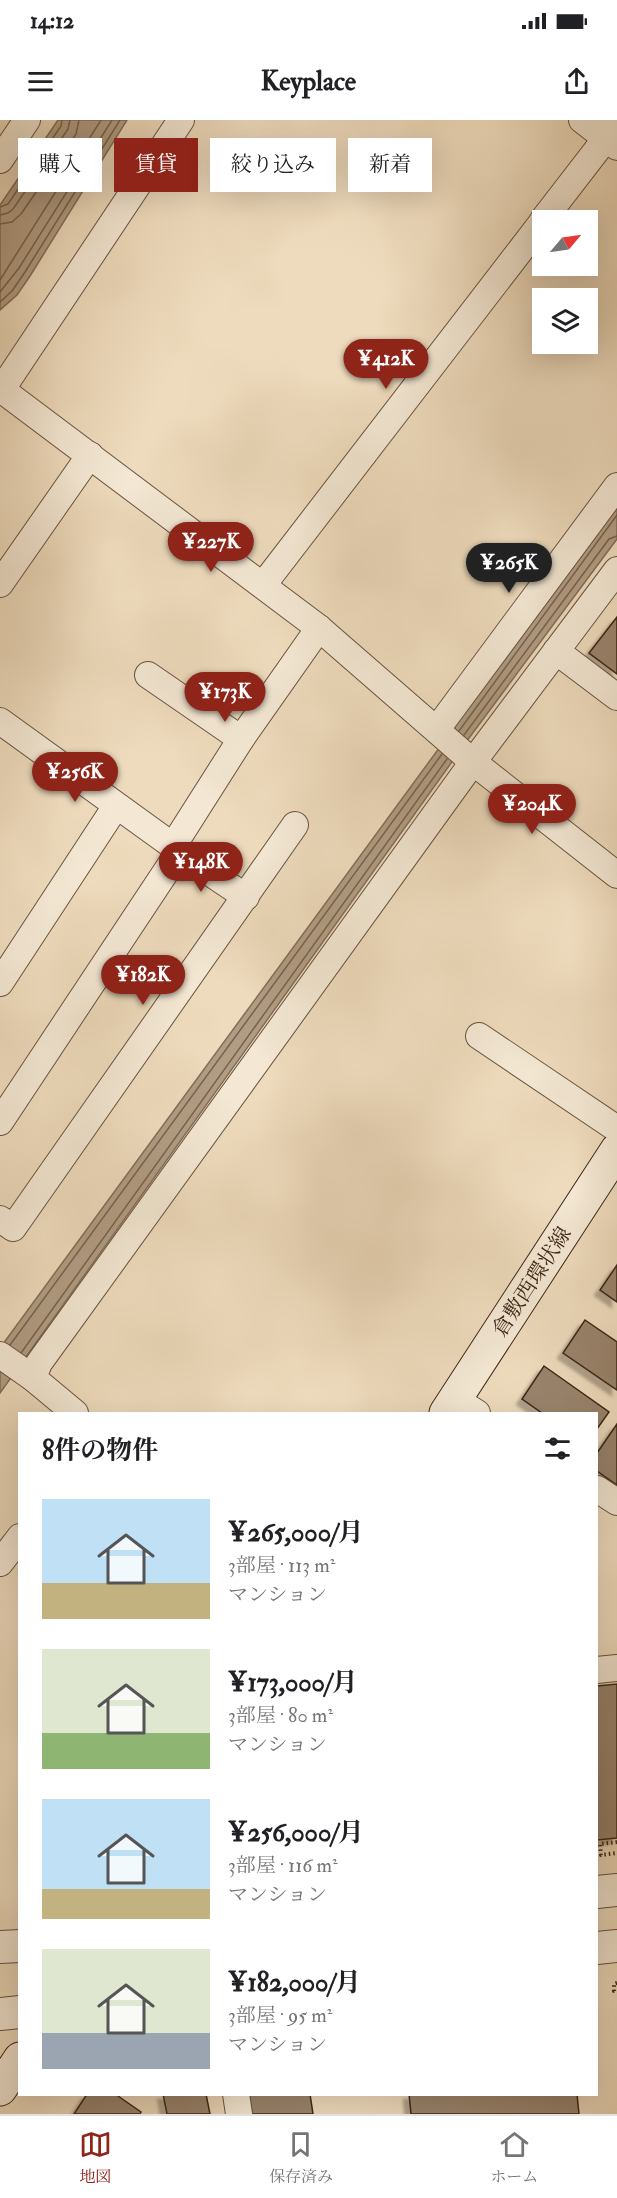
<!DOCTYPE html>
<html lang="ja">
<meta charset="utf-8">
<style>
:root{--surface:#fff;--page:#f2f2f2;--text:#202124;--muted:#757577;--line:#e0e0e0;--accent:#8f2418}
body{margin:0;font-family:"IM FELL Double Pica","Noto Serif JP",serif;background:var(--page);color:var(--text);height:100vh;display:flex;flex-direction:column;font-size:22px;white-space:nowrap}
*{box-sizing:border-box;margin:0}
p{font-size:20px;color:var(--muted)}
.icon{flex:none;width:33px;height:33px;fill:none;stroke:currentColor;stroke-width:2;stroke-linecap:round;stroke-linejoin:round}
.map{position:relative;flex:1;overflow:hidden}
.panel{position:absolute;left:18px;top:1292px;width:580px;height:684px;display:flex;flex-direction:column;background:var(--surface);border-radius:0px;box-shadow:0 6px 24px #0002}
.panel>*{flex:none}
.guide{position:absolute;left:18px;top:18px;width:582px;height:54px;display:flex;gap:12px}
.needle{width:39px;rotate:61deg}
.fabs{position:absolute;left:532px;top:90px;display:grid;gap:12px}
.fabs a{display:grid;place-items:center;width:66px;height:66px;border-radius:0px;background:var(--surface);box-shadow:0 6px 24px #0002;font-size:30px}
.price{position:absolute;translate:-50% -51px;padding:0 14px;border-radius:21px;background:var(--accent);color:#fff;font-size:20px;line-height:39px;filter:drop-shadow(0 2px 3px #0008)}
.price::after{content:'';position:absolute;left:50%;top:36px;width:18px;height:14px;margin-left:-9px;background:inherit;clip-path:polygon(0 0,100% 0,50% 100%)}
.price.selected{background:#222;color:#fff}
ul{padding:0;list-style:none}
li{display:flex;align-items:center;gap:18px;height:150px;padding:0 24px}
li span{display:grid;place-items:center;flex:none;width:168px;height:120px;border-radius:0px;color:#555}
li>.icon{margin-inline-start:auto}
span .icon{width:72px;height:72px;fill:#fffc;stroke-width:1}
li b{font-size:26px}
h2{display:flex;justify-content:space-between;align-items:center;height:72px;padding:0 24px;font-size:26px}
.tag{padding:0 21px;border-radius:0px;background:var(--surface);box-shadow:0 6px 24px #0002;font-size:21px;line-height:54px}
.tag.selected{background:var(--accent);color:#fff}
.status{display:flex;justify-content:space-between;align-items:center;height:42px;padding:0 30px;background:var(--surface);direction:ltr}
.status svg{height:16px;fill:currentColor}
header{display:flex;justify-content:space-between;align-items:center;height:78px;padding:0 24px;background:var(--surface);font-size:27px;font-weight:700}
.menu{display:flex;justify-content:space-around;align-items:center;height:84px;border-top:2px solid var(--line);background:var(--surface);font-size:16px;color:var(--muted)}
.menu a{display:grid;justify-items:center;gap:3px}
.menu .selected{color:var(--accent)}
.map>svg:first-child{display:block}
.water{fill:#b19d84;stroke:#826d58;stroke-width:1.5}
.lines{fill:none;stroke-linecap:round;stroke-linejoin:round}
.shore{stroke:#76624d;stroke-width:1.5}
.building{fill:#99846d;stroke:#3c2616;stroke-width:1.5;filter:url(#shadow)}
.minor-casing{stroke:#685340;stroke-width:28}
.tertiary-casing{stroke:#685340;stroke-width:34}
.secondary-casing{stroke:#3c2616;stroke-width:35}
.path{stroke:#3c2616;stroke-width:4;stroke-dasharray:1.5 3;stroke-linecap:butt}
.minor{stroke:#f4e8d4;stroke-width:26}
.tertiary{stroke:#f4e8d4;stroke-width:32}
.secondary{stroke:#f4e8d4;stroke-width:33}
.labels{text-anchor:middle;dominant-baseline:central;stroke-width:5;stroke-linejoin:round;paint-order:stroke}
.street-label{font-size:21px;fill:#3c2616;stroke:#f4e8d4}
</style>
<div class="status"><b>14:12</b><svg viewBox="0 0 49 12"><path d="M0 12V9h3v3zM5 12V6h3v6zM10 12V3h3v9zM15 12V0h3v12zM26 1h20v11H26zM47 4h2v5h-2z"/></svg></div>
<header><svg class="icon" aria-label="menu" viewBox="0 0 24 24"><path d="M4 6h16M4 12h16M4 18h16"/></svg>Keyplace<svg class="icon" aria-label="share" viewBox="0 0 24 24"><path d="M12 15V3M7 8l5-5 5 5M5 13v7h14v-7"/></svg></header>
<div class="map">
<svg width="617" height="1994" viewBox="0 0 617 1994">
<defs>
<filter id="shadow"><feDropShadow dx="-5.5" dy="5.5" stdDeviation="1.5" flood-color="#0004"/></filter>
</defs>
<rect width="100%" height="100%" fill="#eedbbd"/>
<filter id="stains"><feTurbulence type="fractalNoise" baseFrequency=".00333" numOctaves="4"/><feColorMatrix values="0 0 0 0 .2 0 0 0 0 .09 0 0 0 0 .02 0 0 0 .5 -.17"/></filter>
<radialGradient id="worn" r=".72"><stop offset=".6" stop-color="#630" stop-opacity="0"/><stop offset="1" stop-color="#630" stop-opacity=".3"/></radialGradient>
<!-- water -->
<g class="water">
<path d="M58,0H127L30,156L17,175L0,190V85Z"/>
<path d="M617,385V419L469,618L0,1273V1228Z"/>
</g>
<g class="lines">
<!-- shore -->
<g class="shore">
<path d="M0,87L8,84L61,6L62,0"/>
<path d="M0,95L8,93L13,89L68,9L70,0"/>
<path d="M0,104L12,102L21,94L76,14L79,0"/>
<path d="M0,160L101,0"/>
<path d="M0,172L19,148L112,0"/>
<path d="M0,182L12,171L25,152L120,0"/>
<path d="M459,611L617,395"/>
<path d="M464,615L609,419L617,416"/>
<path d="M10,1225L442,634"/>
<path d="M21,1233L447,639"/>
</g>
</g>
<!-- building -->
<g class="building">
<path d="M617,497V554L589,533Z"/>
<path d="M617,1145V1182L600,1170Z"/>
<path d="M585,1200L617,1222V1270L563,1233Z"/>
<path d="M544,1246L609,1292L597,1309V1293H542L522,1279Z"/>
<path d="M617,1304V1365L597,1351V1333Z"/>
<path d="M617,1564V1718L597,1720V1566Z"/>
<path d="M87,1974H115L141,1992L140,1994H74Z"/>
<path d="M163,1974H206L210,1994H167Z"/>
<path d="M249,1974H310L313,1994H252Z"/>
<path d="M409,1974H577L579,1994H411Z"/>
</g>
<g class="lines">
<defs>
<g id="minor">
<path d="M582,0L617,27"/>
<path d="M0,40L27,0"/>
<path d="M543,100L617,4"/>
<path d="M2,270L319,508L473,642L617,755"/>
<path d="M0,272L181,0"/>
<path d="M0,464L90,335"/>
<path d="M263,465L543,101"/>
<path d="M556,531L617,577"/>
<path d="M148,555L241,619"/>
<path d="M0,601L173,726L179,732L246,777"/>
<path d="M437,609L617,366"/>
<path d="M173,726L241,619L319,508"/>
<path d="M0,863L116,686"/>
<path d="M479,916L617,1009"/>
<path d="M0,1002L179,732"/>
<path d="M0,1099L13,1108L295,705"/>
<path d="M0,1235L33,1258"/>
<path d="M455,1279L477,1293"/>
<path d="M75,1293L33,1258L39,1243L473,642L617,450"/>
<path d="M597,1369L617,1382"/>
<path d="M0,1443L20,1417"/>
<path d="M597,1550L617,1548"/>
<path d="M236,1974L239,1994"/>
</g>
<g id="tertiary">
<path d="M597,1772L617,1770"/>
<path d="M0,1827L20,1826"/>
<path d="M597,1828L617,1826"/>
<path d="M0,1894L20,1892"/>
</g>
<g id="secondary">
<path d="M446,1293L617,1030"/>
<path d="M0,1969L20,1939"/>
</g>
</defs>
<!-- minor casing -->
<use href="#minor" class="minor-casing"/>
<!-- tertiary casing -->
<use href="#tertiary" class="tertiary-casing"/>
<!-- secondary casing -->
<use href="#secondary" class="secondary-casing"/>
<!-- path -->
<g class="path">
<path d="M617,1722L600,1724L601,1735L617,1733"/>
<path d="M617,1863L614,1864V1871H617"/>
</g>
<!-- minor -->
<use href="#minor" class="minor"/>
<!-- tertiary -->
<use href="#tertiary" class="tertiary"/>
<!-- secondary -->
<use href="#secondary" class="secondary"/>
</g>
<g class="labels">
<!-- street labels -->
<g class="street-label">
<text transform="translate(532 1162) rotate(-57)">倉敷西環状線</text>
</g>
</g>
<rect width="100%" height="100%" filter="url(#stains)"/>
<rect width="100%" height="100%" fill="url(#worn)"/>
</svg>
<div class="fabs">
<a><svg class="needle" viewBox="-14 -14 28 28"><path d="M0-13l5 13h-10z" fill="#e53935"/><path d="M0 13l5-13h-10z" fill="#757577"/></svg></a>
<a><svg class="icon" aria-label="layers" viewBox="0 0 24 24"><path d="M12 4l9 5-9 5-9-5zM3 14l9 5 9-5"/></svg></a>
</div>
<b class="price" style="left:386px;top:270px">¥412K</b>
<b class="price" style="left:211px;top:453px">¥227K</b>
<b class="price selected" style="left:509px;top:474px">¥265K</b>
<b class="price" style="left:225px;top:603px">¥173K</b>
<b class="price" style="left:75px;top:683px">¥256K</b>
<b class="price" style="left:532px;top:715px">¥204K</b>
<b class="price" style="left:201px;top:773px">¥148K</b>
<b class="price" style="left:143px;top:886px">¥182K</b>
<div class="guide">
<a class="tag">購入</a>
<a class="tag selected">賃貸</a>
<a class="tag">絞り込み</a>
<a class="tag">新着</a>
</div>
<section class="panel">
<h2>8件の物件<svg class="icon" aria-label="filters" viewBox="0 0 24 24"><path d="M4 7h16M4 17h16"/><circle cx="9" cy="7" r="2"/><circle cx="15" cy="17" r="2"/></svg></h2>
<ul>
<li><span style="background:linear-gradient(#bfe0f5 70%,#c2b280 0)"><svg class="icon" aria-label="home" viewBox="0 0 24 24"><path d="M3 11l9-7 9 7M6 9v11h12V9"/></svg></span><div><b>¥265,000/月</b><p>3部屋 · 113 m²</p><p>マンション</p></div></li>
<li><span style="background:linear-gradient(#dfe7d0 70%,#8fb573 0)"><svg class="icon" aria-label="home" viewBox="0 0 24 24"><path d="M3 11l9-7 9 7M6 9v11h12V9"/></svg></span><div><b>¥173,000/月</b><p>3部屋 · 80 m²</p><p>マンション</p></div></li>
<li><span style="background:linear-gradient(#bfe0f5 75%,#c2b280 0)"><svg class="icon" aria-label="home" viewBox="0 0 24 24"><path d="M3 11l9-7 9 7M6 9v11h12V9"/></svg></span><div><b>¥256,000/月</b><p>3部屋 · 116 m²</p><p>マンション</p></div></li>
<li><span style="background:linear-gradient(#dfe7d0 70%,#9aa5b1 0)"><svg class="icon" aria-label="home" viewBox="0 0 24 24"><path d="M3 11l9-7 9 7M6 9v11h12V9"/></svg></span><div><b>¥182,000/月</b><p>3部屋 · 95 m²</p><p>マンション</p></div></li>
</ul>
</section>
</div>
<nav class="menu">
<a class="selected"><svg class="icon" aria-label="map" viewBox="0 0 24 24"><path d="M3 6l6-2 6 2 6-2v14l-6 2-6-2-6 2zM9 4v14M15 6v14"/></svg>地図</a>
<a><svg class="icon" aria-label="saved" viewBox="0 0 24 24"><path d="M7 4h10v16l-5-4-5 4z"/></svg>保存済み</a>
<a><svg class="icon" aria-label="home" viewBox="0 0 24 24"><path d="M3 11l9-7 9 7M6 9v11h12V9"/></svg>ホーム</a>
</nav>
